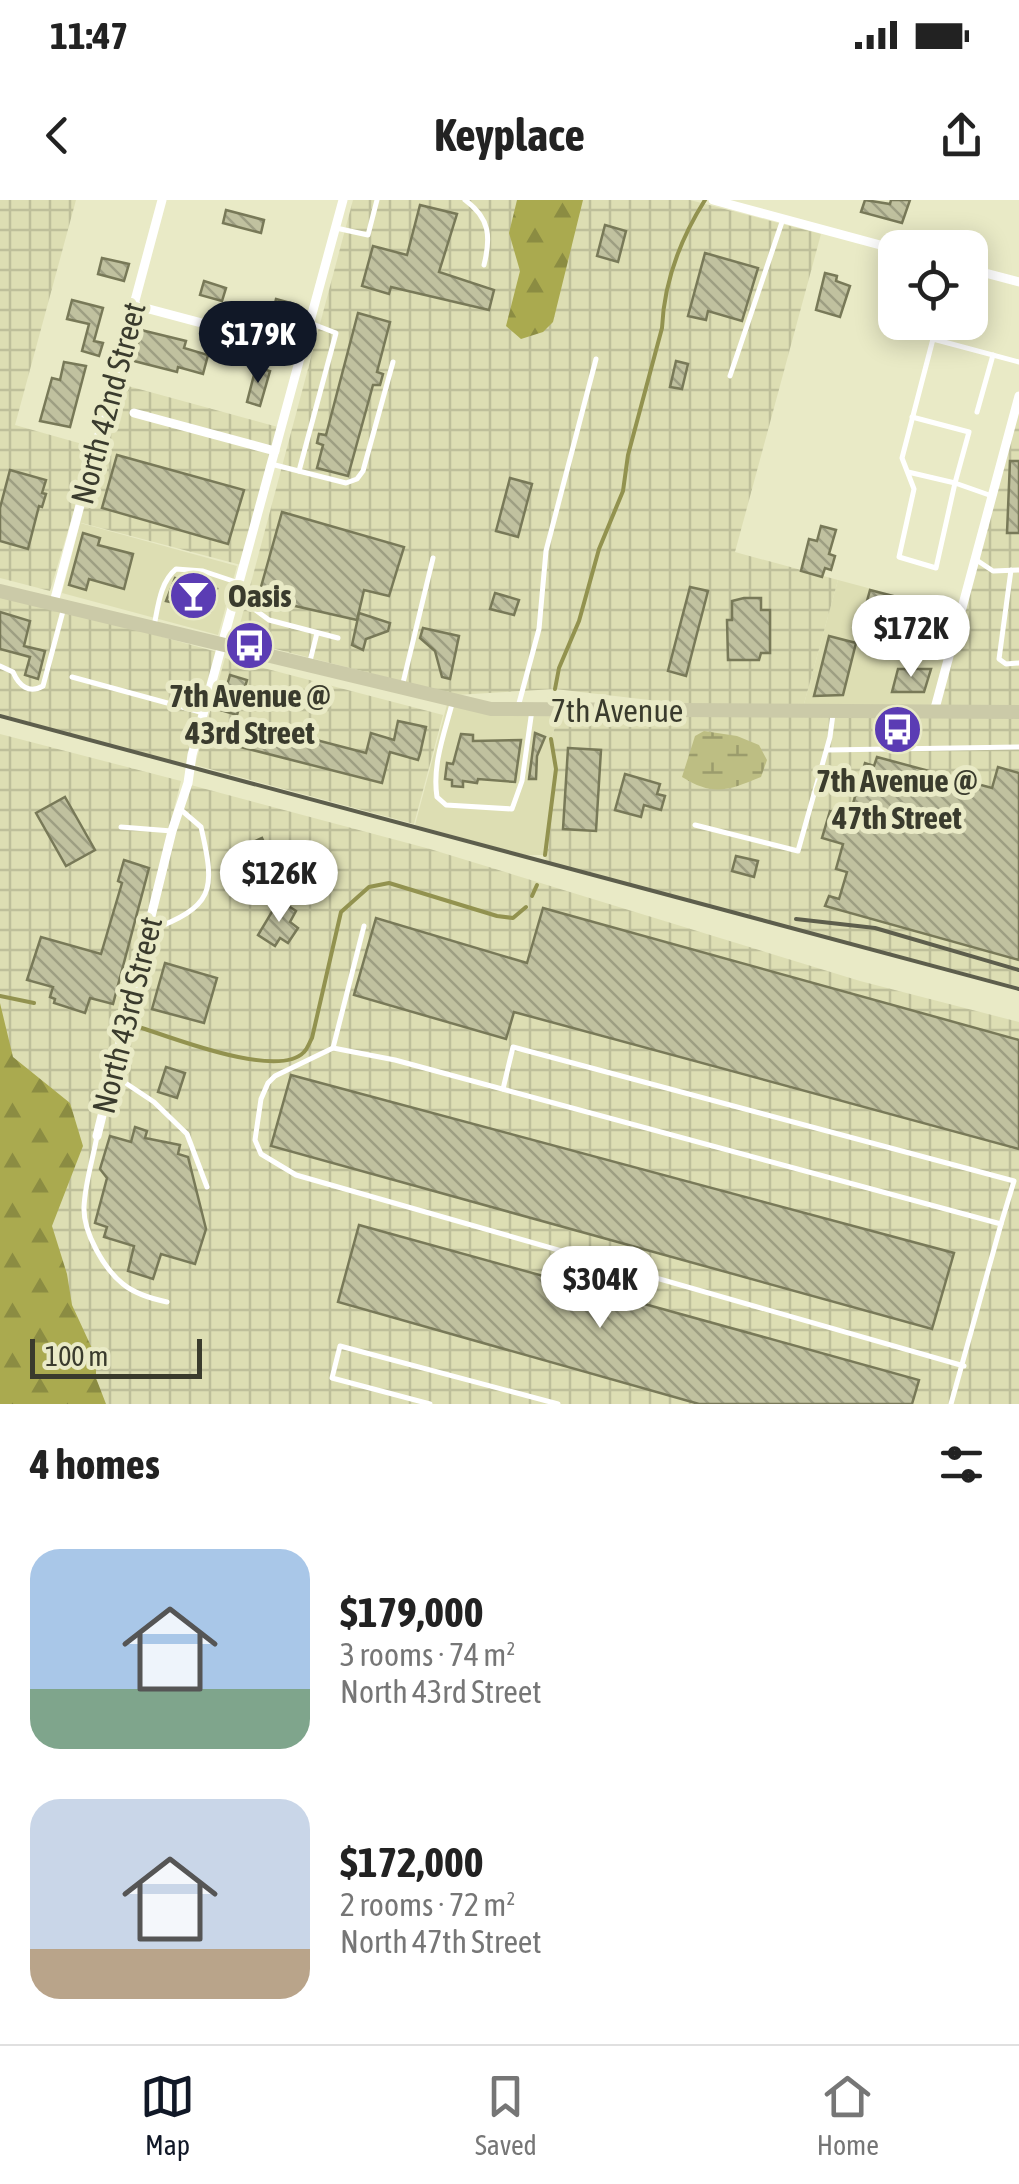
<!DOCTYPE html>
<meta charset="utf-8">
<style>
:root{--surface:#fff;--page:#f6f6f6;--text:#222;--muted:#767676;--line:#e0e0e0;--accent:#111827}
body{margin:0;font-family:"Asap Condensed",sans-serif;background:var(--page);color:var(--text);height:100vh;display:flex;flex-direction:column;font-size:38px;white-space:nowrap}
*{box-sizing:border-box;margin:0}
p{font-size:32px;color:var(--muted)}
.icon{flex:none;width:55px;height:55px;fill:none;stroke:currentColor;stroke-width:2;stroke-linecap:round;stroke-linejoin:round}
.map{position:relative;height:1204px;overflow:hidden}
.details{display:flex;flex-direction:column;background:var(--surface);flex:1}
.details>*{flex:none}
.tools{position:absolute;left:878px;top:30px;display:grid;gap:20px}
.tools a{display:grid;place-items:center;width:110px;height:110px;border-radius:20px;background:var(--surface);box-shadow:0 5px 25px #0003;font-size:50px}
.scale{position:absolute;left:30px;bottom:25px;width:172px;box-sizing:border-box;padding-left:10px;border:5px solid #3a3b2d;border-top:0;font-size:28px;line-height:35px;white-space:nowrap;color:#3a3b2d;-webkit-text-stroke:8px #e9eac6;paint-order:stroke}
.price{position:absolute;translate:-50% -85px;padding:0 22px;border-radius:35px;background:#fff;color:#222;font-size:32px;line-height:65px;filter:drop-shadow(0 2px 5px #0008)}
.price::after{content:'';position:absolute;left:50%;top:60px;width:30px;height:22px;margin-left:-15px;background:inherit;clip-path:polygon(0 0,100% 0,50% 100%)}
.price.active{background:var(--accent);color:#fff}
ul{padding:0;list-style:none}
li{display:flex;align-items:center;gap:30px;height:250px;padding:0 30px}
li span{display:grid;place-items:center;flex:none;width:280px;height:200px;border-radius:30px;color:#555}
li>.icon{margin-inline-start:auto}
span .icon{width:120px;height:120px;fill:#fffc;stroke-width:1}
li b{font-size:42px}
h2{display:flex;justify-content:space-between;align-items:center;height:120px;padding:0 30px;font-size:42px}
.status{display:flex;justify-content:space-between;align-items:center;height:70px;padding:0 50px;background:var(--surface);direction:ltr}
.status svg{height:28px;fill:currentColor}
header{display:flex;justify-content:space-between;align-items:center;height:130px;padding:0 30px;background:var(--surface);font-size:45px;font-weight:700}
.menu{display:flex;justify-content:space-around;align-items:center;height:140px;border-top:2px solid var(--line);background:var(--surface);font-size:28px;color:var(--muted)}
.menu a{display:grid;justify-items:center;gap:5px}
.menu .active{color:var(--accent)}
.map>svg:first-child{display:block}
.built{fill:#dddeb3}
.industrial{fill:url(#industrial-grid)}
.forest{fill:url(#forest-firs)}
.wetland{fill:url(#wetland-marsh)}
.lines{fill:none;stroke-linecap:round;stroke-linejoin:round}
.stream{stroke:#92924f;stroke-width:4}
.building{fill:url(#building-back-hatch);stroke:#787958;stroke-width:2.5}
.lane{stroke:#fff;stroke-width:5}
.street{stroke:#fff;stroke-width:9}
.secondary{stroke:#cbcaa8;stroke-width:14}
.rail{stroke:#5d5e4c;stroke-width:4}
.labels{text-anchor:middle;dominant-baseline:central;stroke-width:10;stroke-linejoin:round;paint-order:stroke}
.street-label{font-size:32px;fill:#3a3b2d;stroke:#e9eac6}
.poi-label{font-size:32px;font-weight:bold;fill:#3a3b2d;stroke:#e9eac6}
</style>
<div class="status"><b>11:47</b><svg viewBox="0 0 49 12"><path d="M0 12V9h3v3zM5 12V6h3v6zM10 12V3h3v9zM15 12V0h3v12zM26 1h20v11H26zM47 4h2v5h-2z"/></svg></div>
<header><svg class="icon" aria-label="back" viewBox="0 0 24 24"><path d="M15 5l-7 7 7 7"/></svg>Keyplace<svg class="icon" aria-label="share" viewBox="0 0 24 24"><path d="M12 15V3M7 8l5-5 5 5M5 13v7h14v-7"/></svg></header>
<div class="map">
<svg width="1019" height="1204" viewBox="0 0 1019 1204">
<defs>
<pattern id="industrial-grid" width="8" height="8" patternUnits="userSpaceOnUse" patternTransform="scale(2.5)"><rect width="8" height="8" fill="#dddeb3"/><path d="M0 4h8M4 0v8" fill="none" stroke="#bebf9a"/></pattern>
<pattern id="forest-firs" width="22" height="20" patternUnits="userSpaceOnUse" patternTransform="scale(2.5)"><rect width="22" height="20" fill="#aaaa4f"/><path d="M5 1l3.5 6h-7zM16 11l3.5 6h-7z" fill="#8b8c42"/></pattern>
<pattern id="wetland-marsh" width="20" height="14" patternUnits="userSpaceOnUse" patternTransform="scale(2.5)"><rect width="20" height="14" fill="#bdbe83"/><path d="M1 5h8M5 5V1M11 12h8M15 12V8" fill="none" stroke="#9b9c6c"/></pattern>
<pattern id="building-back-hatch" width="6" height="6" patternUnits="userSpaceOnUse" patternTransform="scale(2.5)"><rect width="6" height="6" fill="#c0c19f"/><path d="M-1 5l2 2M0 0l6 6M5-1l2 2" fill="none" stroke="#9d9e82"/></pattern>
</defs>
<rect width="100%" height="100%" fill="#e9eac6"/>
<!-- built -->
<g class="built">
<path d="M80,323L237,366L218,435L62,393Z"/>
<path d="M838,380L958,412L933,511H802Z"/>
<path d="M448,501L560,512L551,539L556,570L545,655H525L415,625Z"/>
</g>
<!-- industrial -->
<g class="industrial">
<path d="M0,0H76L15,225L93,247L50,391L0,378Z"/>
<path d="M353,0H690L821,34L735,352L838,380L802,511L1019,513V787L545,662L556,570L551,539L560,512L709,507L555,489L456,495L236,439Z"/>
<path d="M117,183L278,227L241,365L78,322Z"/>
<path d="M1019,208V508H936Z"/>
<path d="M0,392L217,452L188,566L0,514Z"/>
<path d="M225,458L443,515L414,624L195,565Z"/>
<path d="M0,534L181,581L125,805L187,584L430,649L860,781L1019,822V1204H87L0,935Z"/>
</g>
<!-- forest -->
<g class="forest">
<path d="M517,0H583L553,122L543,132L521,139L506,126L520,71L509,33Z"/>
<path d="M0,803L13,857L70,903L83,946L52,1026L67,1074L72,1105L96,1157V1178L106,1204H0Z"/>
</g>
<!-- wetland -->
<path class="wetland" d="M704,531L737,536L759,545L767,560L761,577C729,590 714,597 682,577L695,536Z"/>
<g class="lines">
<!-- stream -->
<g class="stream">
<path d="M555,489L559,468L579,421L599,349L623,291L628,255L662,128C664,83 681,38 705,0"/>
<path d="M545,655L556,569L551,539"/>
<path d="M532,696L537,685"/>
<path d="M0,796L34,803"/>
<path d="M139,827C171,837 278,880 304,852C308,848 309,843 312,838L341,712L369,687L389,683L497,716L513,718L526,707"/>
</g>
</g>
<!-- building -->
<g class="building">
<path d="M865,0L890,4L891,0H910L902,23L861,12Z"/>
<path d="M420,5L457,14L439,72L494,90L489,110L391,87L389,94L362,86L373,46L407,55Z"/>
<path d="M226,10L264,20L261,33L223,23Z"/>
<path d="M605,25L626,31L618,62L597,56Z"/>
<path d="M705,53L758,68L742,121L708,111L706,120L688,116Z"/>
<path d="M102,58L129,64L124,81L98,74Z"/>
<path d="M825,73L837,76L836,81L850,86L840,117L816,110Z"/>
<path d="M204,81L226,88L222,101L200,95Z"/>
<path d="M276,99L298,105L293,121L272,116Z"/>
<path d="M72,100L103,108L94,141L103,143L99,156L82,151L89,124L67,119Z"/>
<path d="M358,113L390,122L377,172L383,174L380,185H373L348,276L317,268L323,245L317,243L319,234L326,235Z"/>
<path d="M141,130L186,141L184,148L208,155L203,174L178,167L177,172L134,161Z"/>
<path d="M676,161L688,164L682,189L670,187Z"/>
<path d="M64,162L86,166L70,227L40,221L52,178L60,180Z"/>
<path d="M256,167L270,171L260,206L247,202Z"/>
<path d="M117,255L244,290L228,344L102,308Z"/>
<path d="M1010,261H1019V333H1007Z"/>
<path d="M10,270L46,280L42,293L46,294L42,307L39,306L28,349L0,341V308Z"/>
<path d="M510,278L532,284L518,337L496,331Z"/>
<path d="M282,312L404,347L389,396L364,390L357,420L273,401L274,398L259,394Z"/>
<path d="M821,326L836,330L829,354L835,356L831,370L825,368L822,377L801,371L809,339L817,341Z"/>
<path d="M83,333L100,338L98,345L133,354L124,389L89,379L86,390L69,385Z"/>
<path d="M175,378L217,389L211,411L166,401Z"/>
<path d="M690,387L708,391L686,476L668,471Z"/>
<path d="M870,390L912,401L903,434L861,423Z"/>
<path d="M495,393L519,400L514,415L490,409Z"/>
<path d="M744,398H761V410H770V453H761L759,460H728L727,420H732V401Z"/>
<path d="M0,412L30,421L24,446L45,451L38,479L25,475L30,457L0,449Z"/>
<path d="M359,413L390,423L388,431L366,439L363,450L352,445Z"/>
<path d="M423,428L459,436L450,479L442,477L435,451L420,438Z"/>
<path d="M829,436L856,443L843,495L814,496Z"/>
<path d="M898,469H931L924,492H892Z"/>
<path d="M230,475L247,480L245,487L254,489L248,508L240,505L237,515L220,510Z"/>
<path d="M398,521L426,527L420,554L418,560L390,552L382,583L221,542L225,525L298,545L301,536L366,553L371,533L394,540Z"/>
<path d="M535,533L545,537L537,556L536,579H529Z"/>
<path d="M461,534L473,535V541L521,540L515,582L478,579L477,583L463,581V587L452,586V580L445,579L447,563L453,564Z"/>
<path d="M568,548L601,550L596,631L563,629Z"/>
<path d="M877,557L992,588L998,567L1019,573V760L825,706L829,696L839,699L847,672L836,669L843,644L822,638L830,611L849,617L865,563L874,566Z"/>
<path d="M625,574L660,584L657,594L665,596L661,610L644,605L641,617L615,610Z"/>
<path d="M65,597L95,650L66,666L36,613Z"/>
<path d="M262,638L276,669L243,684L229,653Z"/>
<path d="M736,656L758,661L754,677L732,671Z"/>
<path d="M124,660L149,668L113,804L90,798L85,813L54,803L55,799L50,797L53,787L27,780L41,737L101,754L122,683L118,681Z"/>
<path d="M279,700L296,711L290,722L298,728L288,743L280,738L275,746L258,735Z"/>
<path d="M543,708L1019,840V949L514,812L506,839L354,795L376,718L527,763Z"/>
<path d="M165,763L217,778L204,823L152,809Z"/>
<path d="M166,867L185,873L177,898L158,892Z"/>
<path d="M291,875L954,1053L932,1129L271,946Z"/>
<path d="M135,927L147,931L145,938L180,945L178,954L188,957L206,1029L195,1064L161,1054L153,1079L128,1071L134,1046L104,1037L107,1027L95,1023L107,978L100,969L110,936L131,942Z"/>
<path d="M359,1025L919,1180L912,1204H699L338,1102Z"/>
</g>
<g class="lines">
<!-- lane -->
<g class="lane">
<path d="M465,0C490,18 491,37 484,65"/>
<path d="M336,28L368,35L377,0"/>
<path d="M730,176L783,19"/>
<path d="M977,212L993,155"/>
<path d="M912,217L969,232L955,283L992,296"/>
<path d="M271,264L346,283L357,279L363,271L393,162"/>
<path d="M299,271L336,133L310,123"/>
<path d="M908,272L955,283L936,368L899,357L914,289L902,258L933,139L1019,162"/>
<path d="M975,359L993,371L1019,370"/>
<path d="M1011,370L999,459L1006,464L1019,463"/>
<path d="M233,403L254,409L269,420L338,438"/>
<path d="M154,426C158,407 160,382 176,369L203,371L239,383"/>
<path d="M309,465L317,433"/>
<path d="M0,466L13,472C19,486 29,494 43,486L63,411"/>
<path d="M72,477L204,513"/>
<path d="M402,487L433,358"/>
<path d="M452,504C444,534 432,566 437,597L446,605L512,609L522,581L532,510"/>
<path d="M518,507L539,429L546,351L596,159"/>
<path d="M827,550L1019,547"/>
<path d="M695,625L798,651L830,537L833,514"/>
<path d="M121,627L172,631"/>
<path d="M149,731C214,706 216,692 201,627L180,609"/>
<path d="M333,848L364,726"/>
<path d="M112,874L154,902L187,934L207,987"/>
<path d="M503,889L513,847L1014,981L1001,1024"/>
<path d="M97,936C93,959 85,983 84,1007C83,1032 104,1069 123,1084C135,1094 153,1099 167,1102"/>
<path d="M430,1204L332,1178L340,1146L558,1204"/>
<path d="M951,1204L1001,1024L395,860L333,848L275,876L268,883L261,899L255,940L261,954L296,975L964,1166"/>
</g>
<!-- street -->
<g class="street">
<path d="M713,0L895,49"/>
<path d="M970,69L1019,82"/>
<path d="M134,105L303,150"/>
<path d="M134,213L275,251"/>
<path d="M53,406L162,0"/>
<path d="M934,512L1019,196"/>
<path d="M97,936L172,631L188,583L192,555L343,0"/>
</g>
<!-- secondary -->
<path class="secondary" d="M0,391L491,509L1019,512"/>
<!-- rail -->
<g class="rail">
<path d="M0,516L1019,789"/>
<path d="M796,719L875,728L1019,770"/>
</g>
</g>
<!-- icons -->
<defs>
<symbol id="bar-disc" viewBox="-11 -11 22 22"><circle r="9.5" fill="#5b3cb4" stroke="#e9eac6"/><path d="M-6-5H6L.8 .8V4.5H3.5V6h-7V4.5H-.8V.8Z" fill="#fff"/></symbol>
<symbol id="bus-disc" viewBox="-11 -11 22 22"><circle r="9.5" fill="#5b3cb4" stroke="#e9eac6"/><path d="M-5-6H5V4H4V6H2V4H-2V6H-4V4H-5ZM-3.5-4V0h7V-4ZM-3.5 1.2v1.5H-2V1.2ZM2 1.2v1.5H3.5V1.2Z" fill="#fff"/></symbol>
</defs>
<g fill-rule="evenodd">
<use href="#bar-disc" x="166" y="368" width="55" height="55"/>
<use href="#bus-disc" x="222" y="418" width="55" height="55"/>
<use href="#bus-disc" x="870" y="502" width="55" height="55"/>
</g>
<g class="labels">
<!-- street labels -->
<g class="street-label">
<text transform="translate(108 203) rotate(-75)">North 42nd Street</text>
<text x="617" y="510">7th Avenue</text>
<text transform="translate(127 815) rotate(-76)">North 43rd Street</text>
</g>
<!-- poi labels -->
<g class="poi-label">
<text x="228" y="395" text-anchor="start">Oasis</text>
<text x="250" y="495">7th Avenue @<tspan x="250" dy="37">43rd Street</tspan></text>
<text x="897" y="580">7th Avenue @<tspan x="897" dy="37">47th Street</tspan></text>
</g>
</g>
</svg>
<div class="tools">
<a><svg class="icon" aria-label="locate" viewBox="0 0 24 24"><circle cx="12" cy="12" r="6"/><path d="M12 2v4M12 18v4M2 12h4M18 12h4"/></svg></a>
</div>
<div class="scale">100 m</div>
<b class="price active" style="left:258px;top:186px">$179K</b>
<b class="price" style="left:911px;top:480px">$172K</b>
<b class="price" style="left:279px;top:725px">$126K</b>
<b class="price" style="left:600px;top:1131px">$304K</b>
</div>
<section class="details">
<h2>4 homes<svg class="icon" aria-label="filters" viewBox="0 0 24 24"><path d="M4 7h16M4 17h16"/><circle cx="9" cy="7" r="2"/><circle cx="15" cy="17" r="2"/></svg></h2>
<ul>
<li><span style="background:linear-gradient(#a9c7e8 70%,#7fa58c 0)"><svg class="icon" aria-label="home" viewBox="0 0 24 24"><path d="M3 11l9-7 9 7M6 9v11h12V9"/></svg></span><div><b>$179,000</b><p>3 rooms · 74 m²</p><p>North 43rd Street</p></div></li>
<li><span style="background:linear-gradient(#c9d6e8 75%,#b9a48a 0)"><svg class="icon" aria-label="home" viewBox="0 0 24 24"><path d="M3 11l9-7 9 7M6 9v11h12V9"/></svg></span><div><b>$172,000</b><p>2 rooms · 72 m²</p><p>North 47th Street</p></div></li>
</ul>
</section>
<nav class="menu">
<a class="active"><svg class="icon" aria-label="map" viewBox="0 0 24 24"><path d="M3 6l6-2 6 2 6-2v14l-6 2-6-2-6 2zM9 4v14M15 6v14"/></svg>Map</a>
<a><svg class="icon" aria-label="saved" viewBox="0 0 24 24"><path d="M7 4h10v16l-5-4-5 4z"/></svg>Saved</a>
<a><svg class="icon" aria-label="home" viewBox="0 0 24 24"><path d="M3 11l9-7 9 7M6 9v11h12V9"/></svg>Home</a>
</nav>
